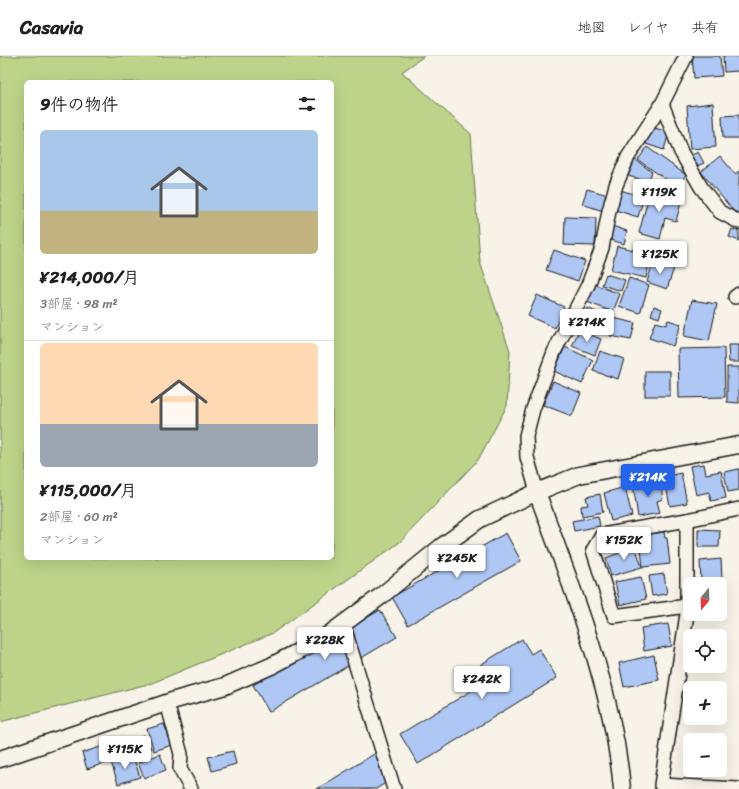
<!DOCTYPE html>
<html lang="ja">
<meta charset="utf-8">
<style>
:root{--surface:#fff;--page:#f2f2f2;--text:#202124;--muted:#757577;--line:#e0e0e0;--accent:#2563eb}
body{margin:0;font-family:Sriracha,"Klee One",sans-serif;background:var(--page);color:var(--text);height:100vh;display:flex;flex-direction:column;font-size:15px;white-space:nowrap}
*{box-sizing:border-box;margin:0}
p{font-size:13px;color:var(--muted)}
.icon{flex:none;width:22px;height:22px;fill:none;stroke:currentColor;stroke-width:2;stroke-linecap:round;stroke-linejoin:round}
.map{position:relative;flex:1;overflow:hidden}
.side{position:absolute;left:24px;top:24px;width:310px;height:480px;display:flex;flex-direction:column;background:var(--surface);border-radius:6px;box-shadow:0 4px 16px #0002}
.side>*{flex:none}
.needle{width:26px;rotate:199deg}
.controls{position:absolute;left:683px;top:521px;display:grid;gap:8px}
.controls a{display:grid;place-items:center;width:44px;height:44px;border-radius:6px;background:var(--surface);box-shadow:0 4px 16px #0002;font-size:20px}
.price{position:absolute;translate:-50% -34px;padding:0 9px;border-radius:4px;background:#fff;color:#222;font-size:13px;line-height:26px;filter:drop-shadow(0 1px 2px #0008)}
.price::after{content:'';position:absolute;left:50%;top:24px;width:12px;height:9px;margin-left:-6px;background:inherit;clip-path:polygon(0 0,100% 0,50% 100%)}
.price.selected{background:var(--accent);color:#fff}
ul{padding:0;list-style:none}
li{display:grid;align-content:center;gap:8px;height:212px;padding:0 16px}
li+li{border-top:1px solid var(--line)}
li span{display:grid;place-items:center;height:124px;border-radius:6px;color:#555}
li>.icon{margin-inline-start:auto}
span .icon{width:72px;height:72px;fill:#fffc;stroke-width:1}
li b{font-size:17px}
h2{display:flex;justify-content:space-between;align-items:center;height:48px;padding:0 16px;font-size:17px}
header{display:flex;align-items:center;gap:24px;box-sizing:border-box;height:56px;padding:0 20px;background:var(--surface);border-bottom:1px solid var(--line)}
header strong{font-size:19px}
nav{display:flex;gap:22px;margin-inline-start:auto;font-size:14px}
.map>svg:first-child{display:block}
.green{fill:#bcd389;stroke:#6c7852;fill-rule:evenodd}
.building{fill:#aec7f5;stroke:#1c1c1c}
.lines{fill:none;stroke-linecap:round;stroke-linejoin:round}
.minor-casing{stroke:#1c1c1c;stroke-width:16}
.tertiary-casing{stroke:#1c1c1c;stroke-width:19}
.minor{stroke:#f7f3e8;stroke-width:13}
.tertiary{stroke:#f7f3e8;stroke-width:16}
</style>
<header>
<strong>Casavia</strong>
<nav><a>地図</a><a>レイヤ</a><a>共有</a></nav>
</header>
<div class="map">
<svg width="739" height="733" viewBox="0 0 739 733">
<rect width="100%" height="100%" fill="#f7f3e8"/>
<filter id="ink" filterUnits="userSpaceOnUse"><feTurbulence type="fractalNoise" baseFrequency=".025" numOctaves="2"/><feDisplacementMap in="SourceGraphic" scale="8" xChannelSelector="R" yChannelSelector="G"/><feConvolveMatrix kernelMatrix="1 2 1 2 8 2 1 2 1" color-interpolation-filters="sRGB"/></filter>
<g filter="url(#ink)">
<!-- green -->
<path class="green" d="M0,0H424L402,16L471,78L480,206L510,295L507,350L478,404L400,486L273,577L152,627L0,666ZM26,26H332V502H26Z"/>
<!-- building -->
<g class="building">
<path d="M692,0H720L722,20L694,22Z"/>
<path d="M723,0H739V15L724,16Z"/>
<path d="M713,47L716,91L690,93L687,50Z"/>
<path d="M739,59V82H723L722,60Z"/>
<path d="M651,71L669,76L664,94L646,88Z"/>
<path d="M647,91L686,119L677,131L638,104Z"/>
<path d="M698,96L704,107L695,111L690,100Z"/>
<path d="M720,100L735,118L739,115V156L736,158L701,116Z"/>
<path d="M633,102L652,116L648,126L625,119Z"/>
<path d="M587,133L608,139L603,155L582,148Z"/>
<path d="M620,134L644,141L638,161L615,154Z"/>
<path d="M650,135L682,143L676,165L665,162L660,183L639,177Z"/>
<path d="M565,161L596,162L595,190L564,189Z"/>
<path d="M612,170L627,175L624,188L608,183Z"/>
<path d="M732,173L739,175V185L729,181Z"/>
<path d="M617,190L651,198L646,222L611,214Z"/>
<path d="M554,194L585,205L578,225L546,214Z"/>
<path d="M653,206L674,212L667,233L647,226Z"/>
<path d="M606,218L625,224L621,235L602,229Z"/>
<path d="M629,222L649,229L640,257L619,250Z"/>
<path d="M594,228L620,238L613,256L587,246Z"/>
<path d="M537,239L564,251L555,272L528,260Z"/>
<path d="M692,244L717,248L709,285L684,280Z"/>
<path d="M654,250L662,253L659,262L651,259Z"/>
<path d="M588,252L607,262L599,278L580,268Z"/>
<path d="M613,262L635,267L631,284L610,280Z"/>
<path d="M668,264L681,268L673,290L649,282L655,266L666,269Z"/>
<path d="M579,274L601,283L595,299L572,290Z"/>
<path d="M728,289H739V306H729Z"/>
<path d="M565,291L593,304L582,328L554,315Z"/>
<path d="M724,292L725,341L679,342L678,293Z"/>
<path d="M600,295L624,303L618,323L593,315Z"/>
<path d="M727,311H739V347L727,346Z"/>
<rect x="645" y="315" width="25" height="25"/>
<path d="M553,325L581,337L572,360L543,349Z"/>
<path d="M704,408L706,418L721,415L726,442L711,445L709,436L696,439L690,410Z"/>
<path d="M739,413V434L728,436L724,416Z"/>
<path d="M681,417L687,447L670,450L664,421Z"/>
<path d="M660,425L663,443L657,445L660,457L638,461L633,429Z"/>
<path d="M625,431L632,460L611,465L604,437Z"/>
<path d="M600,438L603,456L582,460L581,450L588,449L586,441Z"/>
<path d="M598,460L600,470L574,475L572,465Z"/>
<path d="M698,473L720,474L719,491H698Z"/>
<path d="M664,476L665,482H667L670,508L643,511L640,485L650,483V478Z"/>
<path d="M506,477L521,505L408,569L392,541Z"/>
<path d="M635,490L642,511L611,520L606,502L619,497L618,495Z"/>
<path d="M721,503L722,524L701,525L700,505Z"/>
<path d="M664,518L667,538L652,540L649,520Z"/>
<path d="M641,521L646,543L620,549L615,526Z"/>
<path d="M380,554L397,581L269,656L253,629Z"/>
<path d="M668,568L672,590L644,595L641,572Z"/>
<path d="M522,583L531,598L539,593L557,622L418,708L400,678L489,624L480,609Z"/>
<path d="M654,599L659,624L624,631L619,607Z"/>
<path d="M164,668L172,689L154,695L147,673Z"/>
<path d="M144,679L151,692L137,698L131,685Z"/>
<path d="M103,690L108,706L87,713L82,697Z"/>
<path d="M233,695L236,708L212,715L208,701Z"/>
<path d="M379,695L395,721L376,733H317Z"/>
<path d="M160,698L166,714L144,722L138,707Z"/>
<path d="M133,700L140,721L118,728L111,706Z"/>
</g>
<g class="lines">
<defs>
<g id="minor">
<path d="M662,48L681,96L701,131L720,156L739,166"/>
<path d="M735,241L739,238"/>
<path d="M537,436L527,401L526,380L533,353L554,296L588,229L602,192L609,155L616,129L628,101L662,48L686,0"/>
<path d="M687,464V558L661,729L739,733"/>
<path d="M687,550L614,560L593,494L602,479L687,464L739,453"/>
<path d="M343,568L394,733"/>
<path d="M167,647L181,698L180,713L191,733"/>
</g>
<g id="tertiary">
<path d="M537,436C572,533 613,630 622,733"/>
<path d="M0,703L175,644L225,630L271,610L324,582L381,540L441,491L480,463L537,436L579,419L739,389"/>
</g>
</defs>
<!-- minor casing -->
<use href="#minor" class="minor-casing"/>
<!-- tertiary casing -->
<use href="#tertiary" class="tertiary-casing"/>
<!-- minor -->
<use href="#minor" class="minor"/>
<!-- tertiary -->
<use href="#tertiary" class="tertiary"/>
</g>
</g>
</svg>
<div class="controls">
<a><svg class="needle" viewBox="-14 -14 28 28"><path d="M0-13l5 13h-10z" fill="#e53935"/><path d="M0 13l5-13h-10z" fill="#757577"/></svg></a>
<a><svg class="icon" aria-label="locate" viewBox="0 0 24 24"><circle cx="12" cy="12" r="6"/><path d="M12 2v4M12 18v4M2 12h4M18 12h4"/></svg></a>
<a>+</a>
<a>−</a>
</div>
<b class="price" style="left:659px;top:157px">¥119K</b>
<b class="price" style="left:660px;top:219px">¥125K</b>
<b class="price" style="left:587px;top:287px">¥214K</b>
<b class="price selected" style="left:648px;top:442px">¥214K</b>
<b class="price" style="left:624px;top:505px">¥152K</b>
<b class="price" style="left:457px;top:523px">¥245K</b>
<b class="price" style="left:325px;top:605px">¥228K</b>
<b class="price" style="left:482px;top:644px">¥242K</b>
<b class="price" style="left:125px;top:714px">¥115K</b>
<section class="side">
<h2>9件の物件<svg class="icon" aria-label="filters" viewBox="0 0 24 24"><path d="M4 7h16M4 17h16"/><circle cx="9" cy="7" r="2"/><circle cx="15" cy="17" r="2"/></svg></h2>
<ul>
<li><span style="background:linear-gradient(#a9c7e8 65%,#c2b280 0)"><svg class="icon" aria-label="home" viewBox="0 0 24 24"><path d="M3 11l9-7 9 7M6 9v11h12V9"/></svg></span><div><b>¥214,000/月</b><p>3部屋 · 98 m²</p><p>マンション</p></div></li>
<li><span style="background:linear-gradient(#ffd9b3 65%,#9aa5b1 0)"><svg class="icon" aria-label="home" viewBox="0 0 24 24"><path d="M3 11l9-7 9 7M6 9v11h12V9"/></svg></span><div><b>¥115,000/月</b><p>2部屋 · 60 m²</p><p>マンション</p></div></li>
</ul>
</section>
</div>
